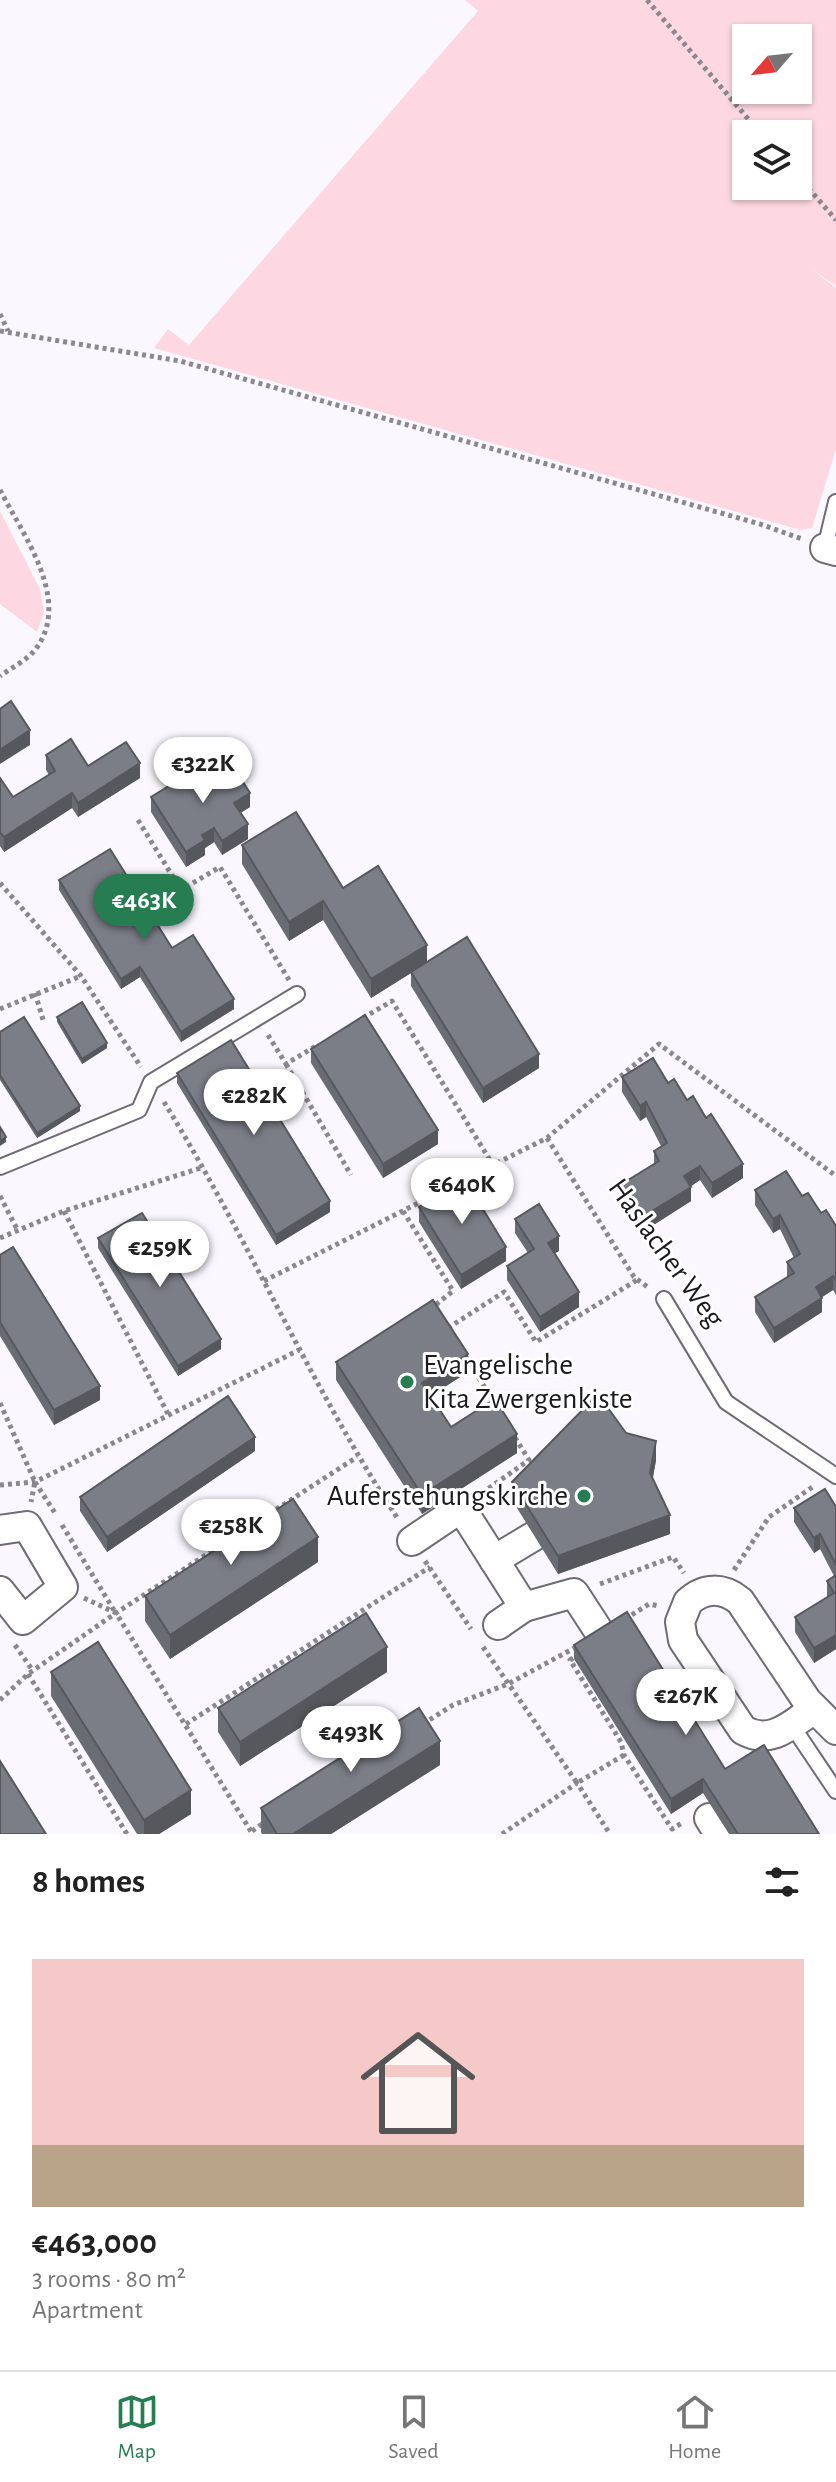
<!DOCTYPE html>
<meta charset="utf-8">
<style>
:root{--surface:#fff;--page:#f6f6f6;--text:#222;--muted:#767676;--line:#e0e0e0;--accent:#257d51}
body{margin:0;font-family:"Alegreya Sans",sans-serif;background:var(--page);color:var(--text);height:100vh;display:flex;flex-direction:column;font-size:30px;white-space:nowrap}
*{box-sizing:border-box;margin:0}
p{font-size:26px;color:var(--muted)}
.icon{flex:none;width:44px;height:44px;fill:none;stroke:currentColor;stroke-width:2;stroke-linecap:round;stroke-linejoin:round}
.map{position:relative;height:1834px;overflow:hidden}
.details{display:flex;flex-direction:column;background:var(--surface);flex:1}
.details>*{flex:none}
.needle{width:52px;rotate:242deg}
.buttons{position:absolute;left:732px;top:24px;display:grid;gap:16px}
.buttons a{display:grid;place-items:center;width:80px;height:80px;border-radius:0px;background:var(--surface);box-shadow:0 2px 6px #0004;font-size:40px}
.price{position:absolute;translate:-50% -68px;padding:0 18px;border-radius:28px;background:#fff;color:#222;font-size:26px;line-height:52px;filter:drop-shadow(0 2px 4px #0008)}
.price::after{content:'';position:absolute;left:50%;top:48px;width:24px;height:18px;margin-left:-12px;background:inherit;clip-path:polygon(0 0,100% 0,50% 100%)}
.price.active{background:var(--accent);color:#fff}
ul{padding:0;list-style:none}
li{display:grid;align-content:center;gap:16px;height:424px;padding:0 32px}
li+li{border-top:2px solid var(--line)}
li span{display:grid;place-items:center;height:248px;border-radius:0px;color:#555}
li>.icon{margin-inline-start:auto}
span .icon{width:144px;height:144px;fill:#fffc;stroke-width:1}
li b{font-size:34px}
h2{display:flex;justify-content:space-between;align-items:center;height:96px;padding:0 32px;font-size:34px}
.tab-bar{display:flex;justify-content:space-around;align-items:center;height:112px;border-top:2px solid var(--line);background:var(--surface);font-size:22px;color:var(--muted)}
.tab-bar a{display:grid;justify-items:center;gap:4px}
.tab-bar .active{color:var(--accent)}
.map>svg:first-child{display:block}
.green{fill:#fdd7e2;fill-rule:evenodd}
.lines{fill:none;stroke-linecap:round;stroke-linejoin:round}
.lane-casing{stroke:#6e6b74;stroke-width:18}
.street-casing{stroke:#6e6b74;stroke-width:32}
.path{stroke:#8a888e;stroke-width:5;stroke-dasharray:4 4;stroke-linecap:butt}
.lane{stroke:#fff;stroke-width:14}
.street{stroke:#fff;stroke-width:28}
.wall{fill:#6a6c74}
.shaded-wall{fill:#56585e}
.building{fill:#7b7e87;stroke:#56585e;stroke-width:2}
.poi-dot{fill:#257d51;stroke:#fff;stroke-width:3}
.labels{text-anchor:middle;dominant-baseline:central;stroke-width:6;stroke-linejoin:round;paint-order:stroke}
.street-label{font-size:30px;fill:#1b191d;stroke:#fff}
.poi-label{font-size:30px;fill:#1b191d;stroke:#fff;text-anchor:start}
</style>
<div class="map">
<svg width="836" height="1834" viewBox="0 0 836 1834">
<rect width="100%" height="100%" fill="#faf7ff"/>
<!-- green -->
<g class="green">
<path d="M465,0H836V286L810,268L836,288V449L812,528L801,530L154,348L168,329L189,345L478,11ZM798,38V90H746V38ZM798,134V186H746V134Z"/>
<path d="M0,511L40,589L44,612L37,632L0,604Z"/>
</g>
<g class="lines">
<defs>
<g id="lane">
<path d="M825,548L836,502"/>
<path d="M0,1167L139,1110L151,1082L297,994"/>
<path d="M664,1299L726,1402L836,1476"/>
<path d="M791,1724L836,1791"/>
</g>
<g id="street">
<path d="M825,548L836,551"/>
<path d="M0,1530L27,1526L63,1587L23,1620L0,1591"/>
<path d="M412,1541L461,1508L524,1607L574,1593L600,1633"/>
<path d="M494,1560L534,1536"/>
<path d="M498,1625L524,1607"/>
<path d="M814,1709C792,1724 771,1746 743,1730L683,1640L680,1622L688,1602C704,1587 723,1587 740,1601L807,1701L836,1730"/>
<path d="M709,1818L719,1834"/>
</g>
</defs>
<!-- lane casing -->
<use href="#lane" class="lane-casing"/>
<!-- street casing -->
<use href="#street" class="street-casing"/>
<!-- path -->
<g class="path">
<path d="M647,0L761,134"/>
<path d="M798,176L836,220"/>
<path d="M0,314L8,331"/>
<path d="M0,331L180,361L760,524L802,539"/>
<path d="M0,490C23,535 73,601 35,650C27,660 11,668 0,676"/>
<path d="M138,820L181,890L220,867L289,980"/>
<path d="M0,883L81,976L141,1067"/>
<path d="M35,993L44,1023"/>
<path d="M0,1009L81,976"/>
<path d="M363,1018L392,1001L493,1165"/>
<path d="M268,1035L286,1064L316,1046"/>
<path d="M286,1064L351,1175"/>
<path d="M164,1102C248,1238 310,1385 398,1519"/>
<path d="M547,1138L634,1277L649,1288"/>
<path d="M461,1181L547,1138L659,1044L836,1176"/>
<path d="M0,1196L18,1231"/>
<path d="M64,1211L168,1414"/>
<path d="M403,1211L453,1291L434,1306"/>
<path d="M0,1238L64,1211L204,1167"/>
<path d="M264,1281L452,1186"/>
<path d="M448,1328L504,1292L536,1342L637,1280"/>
<path d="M466,1357L494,1403"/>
<path d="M0,1403L35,1482L31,1502"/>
<path d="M35,1482L55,1513"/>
<path d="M0,1485L35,1482L299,1350"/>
<path d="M482,1493L529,1460L514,1436"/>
<path d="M62,1525L115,1612"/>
<path d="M425,1561L471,1629"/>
<path d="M734,1570L769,1517L814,1486"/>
<path d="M600,1584L673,1557L684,1573"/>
<path d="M84,1598L116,1613L252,1833"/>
<path d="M625,1619L649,1604L659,1606"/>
<path d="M15,1645L33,1671"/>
<path d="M483,1647L577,1783L624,1755"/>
<path d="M580,1654L570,1660L621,1742L624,1755L672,1829L682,1823"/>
<path d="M28,1674L127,1834"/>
<path d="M0,1700L28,1674L116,1613L357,1457"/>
<path d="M186,1724L430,1567"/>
<path d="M423,1724L453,1705L508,1684L578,1646"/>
<path d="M252,1831L265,1822"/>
<path d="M502,1834L577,1783L610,1834"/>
</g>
<!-- lane -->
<use href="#lane" class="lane"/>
<!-- street -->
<use href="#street" class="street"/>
</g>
<!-- wall -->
<g class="wall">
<path d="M46,755L140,778L78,817L72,808L4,852L0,846V778L13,797L49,775L46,770Z"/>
<path d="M202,778L250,807L240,813L248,839L222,855L214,842L205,848V855L186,867L151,812V797Z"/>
<path d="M242,845L343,888L427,962L539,1068L483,1103L411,986V973L371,998L323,920L289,941L242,864Z"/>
<path d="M59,880L172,948L234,1009L181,1042L140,977L121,989L59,890Z"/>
<path d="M57,1017L107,1048L82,1064L57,1022Z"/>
<path d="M0,1032L80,1111L37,1138L0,1080Z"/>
<path d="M311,1049L438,1144L383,1178L311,1063Z"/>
<path d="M177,1073L330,1212L276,1245L177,1083Z"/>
<path d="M622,1077L668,1083L687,1100L743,1178L712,1198L700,1180L691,1186V1201L641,1233L620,1200V1185L654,1164V1151L661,1146L646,1117L640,1121L622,1092Z"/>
<path d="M447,1184L506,1261L461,1289L419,1222V1207L447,1189Z"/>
<path d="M755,1190L802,1196L836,1226V1295L833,1290L822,1297V1312L774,1343L755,1312V1297L787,1277V1262L794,1258L780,1229L773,1233L755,1205Z"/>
<path d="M515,1219L559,1251L555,1253L579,1307L540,1332L507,1280V1266L528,1253L515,1233Z"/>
<path d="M98,1238L221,1349L178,1376L98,1248Z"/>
<path d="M0,1255L100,1400L54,1425L0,1336Z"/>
<path d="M336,1362L468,1372L431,1396L451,1427L517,1453L422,1514L336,1380Z"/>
<path d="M626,1433L656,1460L653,1478L670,1534L558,1574L512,1500V1482Z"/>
<path d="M255,1451L107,1552L80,1511V1497Z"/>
<path d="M836,1507V1649L814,1663L795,1632V1617L827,1597V1581L834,1576L820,1549L814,1553L794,1522V1508Z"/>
<path d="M318,1562L170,1659L145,1621V1596Z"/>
<path d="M574,1645L725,1769L819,1834H729L703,1793L671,1814L574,1659Z"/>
<path d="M51,1672L191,1814L159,1834H137L51,1696Z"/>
<path d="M387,1672L240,1766L218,1732V1708Z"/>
<path d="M440,1765L331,1834H262L261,1832V1808Z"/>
</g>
<!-- shaded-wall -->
<g class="shaded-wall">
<path d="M30,730V745L0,764V750Z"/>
<path d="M140,763V778L78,817V803Z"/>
<path d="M72,793V808L4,852V837Z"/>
<path d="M250,793V807L234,817V803Z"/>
<path d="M248,824V839L222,855V841Z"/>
<path d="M214,828V842L205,848V855L186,867V852L202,835Z"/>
<path d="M323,901V920L289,941V922Z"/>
<path d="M427,945V963L371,998V979Z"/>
<path d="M140,967V977L121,989V979Z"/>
<path d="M234,999V1009L181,1042V1032Z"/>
<path d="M107,1043V1048L82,1064V1059Z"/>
<path d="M539,1054V1068L483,1103V1088Z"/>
<path d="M646,1102V1117L640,1121V1106Z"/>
<path d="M80,1106V1111L37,1138V1133Z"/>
<path d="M438,1130V1144L383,1178V1164Z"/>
<path d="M6,1137V1142L0,1146V1141Z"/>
<path d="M743,1164V1178L712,1198V1183Z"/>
<path d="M700,1166V1180L684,1191V1176Z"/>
<path d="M691,1187V1201L641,1233V1218Z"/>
<path d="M330,1201V1212L276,1245V1235Z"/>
<path d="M780,1215V1229L773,1233V1219Z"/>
<path d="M559,1236V1251L548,1257V1243Z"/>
<path d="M506,1247V1261L461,1289V1275Z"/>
<path d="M833,1276V1290L816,1301V1287Z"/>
<path d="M579,1292V1307L540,1332V1317Z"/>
<path d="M822,1298V1312L774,1343V1328Z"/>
<path d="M221,1339V1349L178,1376V1366Z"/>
<path d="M468,1354V1372L422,1401V1383Z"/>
<path d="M100,1386V1400L54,1425V1410Z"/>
<path d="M517,1434V1453L422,1514V1495Z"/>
<path d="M255,1437V1451L107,1552V1537Z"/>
<path d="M656,1441V1460L650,1491V1473Z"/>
<path d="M670,1515V1534L558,1574V1556Z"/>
<path d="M820,1534V1549L814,1553V1538Z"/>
<path d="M318,1537V1562L170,1659V1635Z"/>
<path d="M836,1635V1649L814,1663V1648Z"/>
<path d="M387,1647V1672L240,1766V1742Z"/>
<path d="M440,1741V1765L331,1834H293Z"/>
<path d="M703,1779V1793L671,1814V1799Z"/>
<path d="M191,1790V1814L159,1834H144V1820Z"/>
</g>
<!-- building -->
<g class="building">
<path d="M11,701L30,730L0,750V709Z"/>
<path d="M71,739L88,766L126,742L140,763L78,803L72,793L4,837L0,832V778L13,797L55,771L46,755Z"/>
<path d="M229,760L250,793L234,803L248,824L222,841L214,828L202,835L205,840L186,852L151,797L196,769L202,778Z"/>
<path d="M296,812L343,888L378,866L427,945L371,979L323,901L289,922L242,845Z"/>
<path d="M110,849L172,948L193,935L234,999L181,1032L140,967L121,979L59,880Z"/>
<path d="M467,937L539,1054L483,1088L411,972Z"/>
<path d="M82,1002L107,1043L82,1059L57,1017Z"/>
<path d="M365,1015L438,1130L383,1164L311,1049Z"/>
<path d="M24,1017L80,1106L37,1133L0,1075V1032Z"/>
<path d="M231,1040L330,1201L276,1235L177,1073Z"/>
<path d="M653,1058L668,1083L674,1079L687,1100L693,1096L706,1118L711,1114L743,1164L712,1183L700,1166L684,1176L691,1187L641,1218L620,1185L659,1161L654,1151L667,1143L646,1102L640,1106L622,1077Z"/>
<path d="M0,1127L6,1137L0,1141Z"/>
<path d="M786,1171L802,1196L808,1193L821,1213L826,1210L836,1226V1280L833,1276L816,1287L822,1298L774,1328L755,1297L794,1273L787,1262L800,1254L780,1215L773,1219L755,1190Z"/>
<path d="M462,1175L506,1247L461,1275L419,1207L449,1188L447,1184Z"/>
<path d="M539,1204L559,1236L548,1243L579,1292L540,1317L507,1266L534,1249L515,1219Z"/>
<path d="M142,1213L221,1339L178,1366L98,1238Z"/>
<path d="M13,1247L100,1386L54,1410L0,1322V1255Z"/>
<path d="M433,1300L468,1354L422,1383L451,1427L495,1399L517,1434L422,1495L336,1362Z"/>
<path d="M598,1394L626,1433L656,1441L650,1473L670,1515L558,1556L512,1482Z"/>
<path d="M228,1396L255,1437L107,1537L80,1497Z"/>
<path d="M825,1489L836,1507V1565L820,1534L814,1538L794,1508Z"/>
<path d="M293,1499L318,1537L170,1635L145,1596Z"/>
<path d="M836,1575V1635L814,1648L795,1617L834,1593L827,1581Z"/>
<path d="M627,1612L725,1769L764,1745L819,1834H738L703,1779L671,1799L574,1645Z"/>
<path d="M366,1613L387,1647L240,1742L218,1708Z"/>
<path d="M98,1642L191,1790L144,1820L51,1672Z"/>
<path d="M419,1708L440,1741L293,1834H277L261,1808Z"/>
<path d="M0,1761L46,1834H0Z"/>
</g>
<!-- markers -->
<g class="poi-dot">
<circle cx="407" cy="1382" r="8"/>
<circle cx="584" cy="1496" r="8"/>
</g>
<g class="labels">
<!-- street labels -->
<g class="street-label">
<text transform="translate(666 1253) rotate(54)">Haslacher Weg</text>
</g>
<!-- poi labels -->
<g class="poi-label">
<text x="423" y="1365">Evangelische<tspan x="423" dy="34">Kita Zwergenkiste</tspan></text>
<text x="568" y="1496" text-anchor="end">Auferstehungskirche</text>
</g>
</g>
</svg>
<div class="buttons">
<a><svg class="needle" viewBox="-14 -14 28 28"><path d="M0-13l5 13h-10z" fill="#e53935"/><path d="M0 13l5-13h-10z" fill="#767676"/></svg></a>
<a><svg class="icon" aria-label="layers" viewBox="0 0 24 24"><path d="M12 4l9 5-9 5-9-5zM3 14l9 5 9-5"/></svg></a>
</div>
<b class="price" style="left:203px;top:805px">€322K</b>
<b class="price active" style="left:144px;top:942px">€463K</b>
<b class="price" style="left:254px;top:1137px">€282K</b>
<b class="price" style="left:462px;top:1226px">€640K</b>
<b class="price" style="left:160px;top:1289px">€259K</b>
<b class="price" style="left:231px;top:1567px">€258K</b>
<b class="price" style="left:686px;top:1737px">€267K</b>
<b class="price" style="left:351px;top:1774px">€493K</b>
</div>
<section class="details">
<h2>8 homes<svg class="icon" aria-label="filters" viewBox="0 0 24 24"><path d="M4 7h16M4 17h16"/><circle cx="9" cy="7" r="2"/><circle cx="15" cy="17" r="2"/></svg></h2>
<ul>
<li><span style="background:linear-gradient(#f6c9c9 75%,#b9a48a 0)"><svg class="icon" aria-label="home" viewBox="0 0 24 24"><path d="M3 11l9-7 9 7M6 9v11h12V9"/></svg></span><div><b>€463,000</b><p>3 rooms · 80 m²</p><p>Apartment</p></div></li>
</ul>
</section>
<nav class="tab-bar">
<a class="active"><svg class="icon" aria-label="map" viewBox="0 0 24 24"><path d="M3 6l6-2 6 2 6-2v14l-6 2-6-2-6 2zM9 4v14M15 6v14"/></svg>Map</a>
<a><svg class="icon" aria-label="saved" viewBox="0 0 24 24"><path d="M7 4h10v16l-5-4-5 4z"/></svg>Saved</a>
<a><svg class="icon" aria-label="home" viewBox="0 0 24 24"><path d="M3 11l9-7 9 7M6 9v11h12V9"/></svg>Home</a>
</nav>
